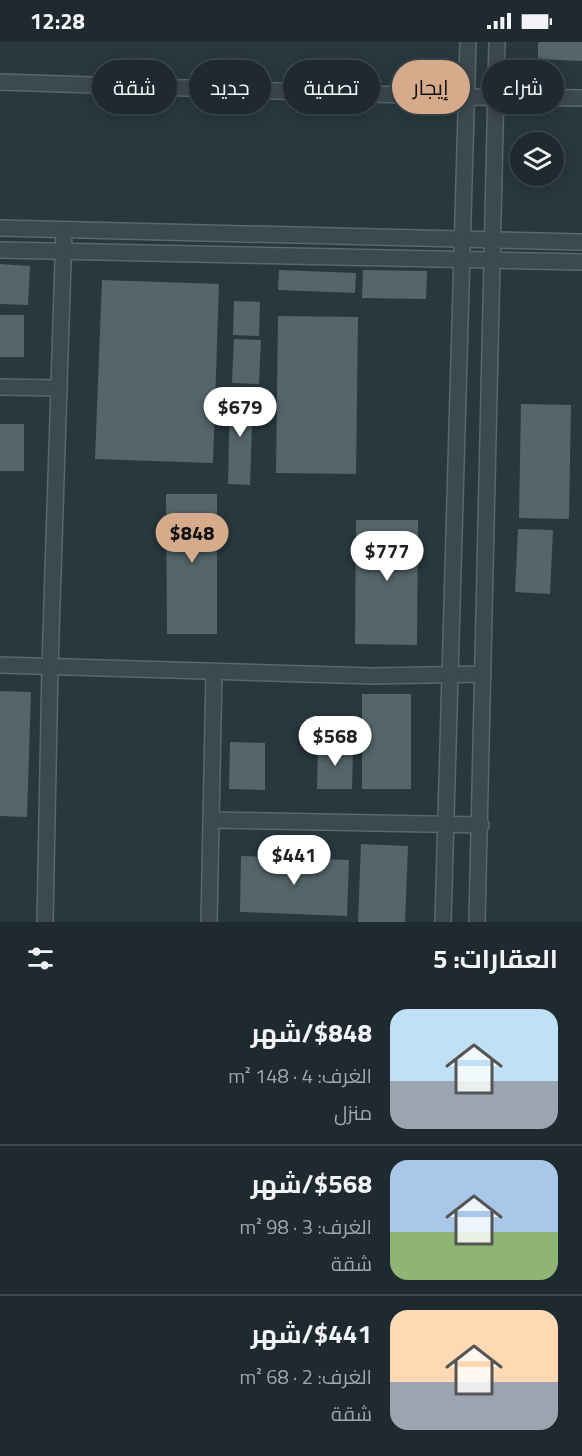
<!DOCTYPE html>
<html lang="ar">
<meta charset="utf-8">
<style>
:root{--surface:#1e2a2f;--page:#2b363b;--text:#f1f3f6;--muted:#a1a7aa;--line:#3c464b;--accent:#d6ab8b}
body{margin:0;font-family:"Titillium Web",Cairo,sans-serif;background:var(--page);color:var(--text);direction:rtl;height:100vh;display:flex;flex-direction:column;font-size:22px;white-space:nowrap}
*{box-sizing:border-box;margin:0}
p{font-size:20px;color:var(--muted)}
.icon{flex:none;width:33px;height:33px;fill:none;stroke:currentColor;stroke-width:2;stroke-linecap:round;stroke-linejoin:round}
.map{position:relative;height:880px;overflow:hidden;direction:ltr}
.drawer{display:flex;flex-direction:column;background:var(--surface);flex:1}
.drawer>*{flex:none}
.banner{position:absolute;left:18px;top:18px;width:546px;height:54px;direction:rtl;display:flex;gap:12px}
.controls{position:absolute;left:510px;top:90px;display:grid;gap:12px}
.controls a{display:grid;place-items:center;width:54px;height:54px;border-radius:50%;background:var(--surface);box-shadow:0 3px 15px #0003,0 0 0 2px var(--line);font-size:30px}
.price{position:absolute;translate:-50% -51px;padding:0 14px;border-radius:21px;background:#fff;color:#222;font-size:20px;line-height:39px;filter:drop-shadow(0 2px 3px #0008)}
.price::after{content:'';position:absolute;left:50%;top:36px;width:18px;height:14px;margin-left:-9px;background:inherit;clip-path:polygon(0 0,100% 0,50% 100%)}
.price.on{background:var(--accent);color:#111}
ul{padding:0;list-style:none}
li{display:flex;align-items:center;gap:18px;height:150px;padding:0 24px}
li+li{border-top:2px solid var(--line)}
li span{display:grid;place-items:center;flex:none;width:168px;height:120px;border-radius:18px;color:#555}
li>.icon{margin-inline-start:auto}
span .icon{width:72px;height:72px;fill:#fffc;stroke-width:1}
li b{font-size:26px}
h2{display:flex;justify-content:space-between;align-items:center;height:72px;padding:0 24px;font-size:26px}
.pill{padding:0 21px;border-radius:27px;background:var(--surface);box-shadow:0 3px 15px #0003,0 0 0 2px var(--line);font-size:21px;line-height:54px}
.pill.on{background:var(--accent);color:#111}
.status{display:flex;justify-content:space-between;align-items:center;height:42px;padding:0 30px;background:var(--surface);direction:ltr}
.status svg{height:16px;fill:currentColor}
.map>svg:first-child{display:block}
.building{fill:#54666b}
.lines{fill:none;stroke-linecap:round;stroke-linejoin:round}
.minor-casing{stroke:#5a676c;stroke-width:18}
.minor{stroke:#3c494f;stroke-width:15}
</style>
<div class="status"><b>12:28</b><svg viewBox="0 0 49 12"><path d="M0 12V9h3v3zM5 12V6h3v6zM10 12V3h3v9zM15 12V0h3v12zM26 1h20v11H26zM47 4h2v5h-2z"/></svg></div>
<div class="map">
<svg width="582" height="880" viewBox="0 0 582 880">
<rect width="100%" height="100%" fill="#28383f"/>
<!-- building -->
<g class="building">
<path d="M538,0H582V19L538,17Z"/>
<path d="M0,222L30,224L28,263L0,262Z"/>
<path d="M279,228L356,231L355,251L278,248Z"/>
<path d="M363,228L427,229L426,257L362,256Z"/>
<path d="M102,238L219,242L213,421L95,417Z"/>
<path d="M234,259L260,260L259,294L233,293Z"/>
<rect x="0" y="273" width="24" height="42"/>
<path d="M278,274L358,275L356,432L276,431Z"/>
<path d="M234,297L261,298L259,342L232,341Z"/>
<path d="M230,350L253,351L250,443L228,442Z"/>
<path d="M521,362L571,363L569,477L519,476Z"/>
<rect x="0" y="382" width="24" height="47"/>
<path d="M166,452H217V592H167Z"/>
<path d="M356,478H418L417,603L355,602Z"/>
<path d="M518,487L553,488L550,552L515,550Z"/>
<path d="M0,649L31,650L27,775L0,774Z"/>
<rect x="362" y="652" width="49" height="95"/>
<path d="M230,700L265,701V748L229,747Z"/>
<path d="M318,702L353,703L352,747H317Z"/>
<path d="M361,802L408,804L405,880H358Z"/>
<path d="M241,814L349,818L347,874L240,870Z"/>
</g>
<g class="lines">
<defs>
<g id="minor">
<path d="M0,40L466,55L582,56"/>
<path d="M0,186L582,200"/>
<path d="M0,208L582,220"/>
<path d="M0,345L59,346"/>
<path d="M0,623L373,634L483,632"/>
<path d="M211,778L481,783"/>
<path d="M45,880L50,624L64,188"/>
<path d="M209,880L214,629"/>
<path d="M443,880L468,0"/>
<path d="M477,880L497,0"/>
</g>
</defs>
<!-- minor casing -->
<use href="#minor" class="minor-casing"/>
<!-- minor -->
<use href="#minor" class="minor"/>
</g>
</svg>
<div class="controls">
<a><svg class="icon" aria-label="layers" viewBox="0 0 24 24"><path d="M12 4l9 5-9 5-9-5zM3 14l9 5 9-5"/></svg></a>
</div>
<b class="price" style="left:240px;top:396px">$679</b>
<b class="price on" style="left:192px;top:522px">$848</b>
<b class="price" style="left:387px;top:540px">$777</b>
<b class="price" style="left:335px;top:725px">$568</b>
<b class="price" style="left:294px;top:844px">$441</b>
<div class="banner">
<a class="pill">شراء</a>
<a class="pill on">إيجار</a>
<a class="pill">تصفية</a>
<a class="pill">جديد</a>
<a class="pill">شقة</a>
</div>
</div>
<section class="drawer">
<h2>العقارات: 5<svg class="icon" aria-label="filters" viewBox="0 0 24 24"><path d="M4 7h16M4 17h16"/><circle cx="9" cy="7" r="2"/><circle cx="15" cy="17" r="2"/></svg></h2>
<ul>
<li><span style="background:linear-gradient(#bfe0f5 60%,#9aa5b1 0)"><svg class="icon" aria-label="home" viewBox="0 0 24 24"><path d="M3 11l9-7 9 7M6 9v11h12V9"/></svg></span><div><b>$848/شهر</b><p>الغرف: 4 · 148 m²</p><p>منزل</p></div></li>
<li><span style="background:linear-gradient(#a9c7e8 60%,#8fb573 0)"><svg class="icon" aria-label="home" viewBox="0 0 24 24"><path d="M3 11l9-7 9 7M6 9v11h12V9"/></svg></span><div><b>$568/شهر</b><p>الغرف: 3 · 98 m²</p><p>شقة</p></div></li>
<li><span style="background:linear-gradient(#ffd9b3 60%,#9aa5b1 0)"><svg class="icon" aria-label="home" viewBox="0 0 24 24"><path d="M3 11l9-7 9 7M6 9v11h12V9"/></svg></span><div><b>$441/شهر</b><p>الغرف: 2 · 68 m²</p><p>شقة</p></div></li>
</ul>
</section>
